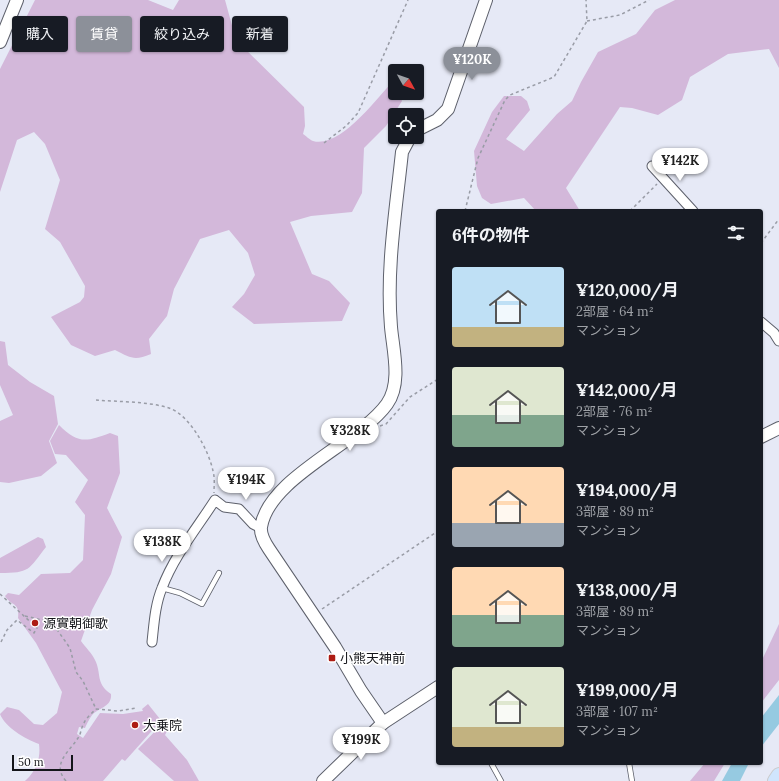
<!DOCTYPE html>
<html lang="ja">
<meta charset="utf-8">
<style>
:root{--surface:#171b24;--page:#242831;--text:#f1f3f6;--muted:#9ea1a6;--accent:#8c9099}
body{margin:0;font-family:Lora,"Noto Sans JP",serif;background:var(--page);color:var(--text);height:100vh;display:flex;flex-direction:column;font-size:15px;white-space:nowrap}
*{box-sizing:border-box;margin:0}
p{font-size:13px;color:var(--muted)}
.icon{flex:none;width:22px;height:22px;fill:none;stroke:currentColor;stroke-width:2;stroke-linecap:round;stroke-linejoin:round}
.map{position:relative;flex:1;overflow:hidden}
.side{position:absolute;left:436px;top:209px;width:327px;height:556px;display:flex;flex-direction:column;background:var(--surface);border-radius:4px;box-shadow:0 1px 3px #0004}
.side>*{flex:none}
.banner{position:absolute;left:12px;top:16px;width:364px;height:36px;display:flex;gap:8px}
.needle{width:26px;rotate:130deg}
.tools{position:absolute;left:388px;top:64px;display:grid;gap:8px}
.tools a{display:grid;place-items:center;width:36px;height:36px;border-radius:4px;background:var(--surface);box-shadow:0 1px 3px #0004;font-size:20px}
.scale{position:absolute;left:12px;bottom:10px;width:61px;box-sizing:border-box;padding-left:4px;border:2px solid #14151a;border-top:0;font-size:11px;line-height:14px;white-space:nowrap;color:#14151a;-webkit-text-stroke:3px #fff;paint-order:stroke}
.price{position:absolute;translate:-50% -34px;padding:0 9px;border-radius:14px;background:#fff;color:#222;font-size:13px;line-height:26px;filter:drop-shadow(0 1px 2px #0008)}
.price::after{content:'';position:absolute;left:50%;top:24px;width:12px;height:9px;margin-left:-6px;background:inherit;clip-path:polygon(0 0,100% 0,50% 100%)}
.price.on{background:var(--accent);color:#fff}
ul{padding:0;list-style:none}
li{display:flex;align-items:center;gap:12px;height:100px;padding:0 16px}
li span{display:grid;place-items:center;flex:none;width:112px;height:80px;border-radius:4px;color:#555}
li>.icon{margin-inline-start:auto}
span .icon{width:48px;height:48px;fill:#fffc;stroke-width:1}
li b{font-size:17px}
h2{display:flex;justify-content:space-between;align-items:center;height:48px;padding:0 16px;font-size:17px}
.chip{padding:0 14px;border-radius:4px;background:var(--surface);box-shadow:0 1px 3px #0004;font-size:14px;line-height:36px}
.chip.on{background:var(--accent);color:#fff}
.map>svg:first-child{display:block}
.green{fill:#d3b8da}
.water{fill:#96cae1}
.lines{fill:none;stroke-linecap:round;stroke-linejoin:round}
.lane-casing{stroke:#5d606b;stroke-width:6}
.street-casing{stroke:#5d606b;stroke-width:11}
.secondary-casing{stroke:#5d606b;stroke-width:14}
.primary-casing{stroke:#cbcccd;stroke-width:16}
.path{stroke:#999ca6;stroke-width:1.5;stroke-dasharray:3 3;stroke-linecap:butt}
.lane{stroke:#fff;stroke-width:4.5}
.street{stroke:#fff;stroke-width:9}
.secondary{stroke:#fff;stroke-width:12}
.primary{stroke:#d0e5fd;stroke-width:14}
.poi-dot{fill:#ad1c14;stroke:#fff;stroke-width:1.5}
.labels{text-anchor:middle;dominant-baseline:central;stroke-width:3;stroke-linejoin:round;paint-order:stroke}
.poi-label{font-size:13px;fill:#14151a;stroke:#fff;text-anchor:start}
</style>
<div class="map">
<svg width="779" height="781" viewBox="0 0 779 781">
<rect width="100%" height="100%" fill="#e6e9f6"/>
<!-- green -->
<g class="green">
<path d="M35,0H148L173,10L179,0H225L236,40L304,107L305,126L303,134C306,136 310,140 313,141C340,149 378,97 394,80L395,93H399L402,101L386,126L364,148L362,193L352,212L311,216L290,222L312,274L329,281L350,303L342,321L254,324L232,307L244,294L255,275L248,253L229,230L200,239L174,289L167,316L149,339L151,354C134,361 131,358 115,350L95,356L71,345L51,317L80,302L84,297L85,286L60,242L45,229L60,180L45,144L34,132L17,140L0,192V69Z"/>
<path d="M675,0H779V68L769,49L728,54L690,77L682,100L658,115L632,108L620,107L566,188L580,211H536L524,198L491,204L482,198L477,186L474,151L492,112L504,96H521L527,101L530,110L506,139L524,151L557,114L572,101L581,82L598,52L636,34L655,10Z"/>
<path d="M0,341L5,342L8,365L30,382L54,396L58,424L49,441L57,463L41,476L9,483L0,482V421L13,415L0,385Z"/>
<path d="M59,425C78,444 86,442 110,433L118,436L120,473L107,508L122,537L111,574L92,610L81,641C85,647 92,653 95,660C102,674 95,683 111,694C112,706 101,707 93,714C90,717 87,724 85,728L79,727L77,734L83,738L100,713L123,714L143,711L142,709L148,704L168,729L165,735L187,760L199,781H174L138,749L160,726L158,724L125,761L122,759L103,781H25C36,771 41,759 39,744C25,739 5,727 0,714L7,707L19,710L34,724L43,725L57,713L62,692L36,643L18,618C20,602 11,606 5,596L8,593L19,595L41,574L70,573L83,560L85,515L75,502L88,480L66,455L55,454L50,441Z"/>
<path d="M38,537L43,539L46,547C28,570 30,573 0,573V558Z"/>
<path d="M779,624V680L761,703V662Z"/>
<path d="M705,763H725L714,781H690Z"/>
</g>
<!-- water -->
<g class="water">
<path d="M779,695V724L761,747V718Z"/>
<path d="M732,763H749L740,781H722Z"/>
</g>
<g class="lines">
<defs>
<g id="lane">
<path d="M162,588L180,593L202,604L219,573"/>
<path d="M491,763L501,781"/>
<path d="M629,763L632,781"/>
</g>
<g id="street">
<path d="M652,166L693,211"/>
<path d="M761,322L774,333L779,341"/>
<path d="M152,642C154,624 155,605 162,588C174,556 197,528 215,500L224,507L239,509L253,524L261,528"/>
</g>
<g id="secondary">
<path d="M0,42L17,0"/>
<path d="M417,130L437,120L448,109L486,0"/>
<path d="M761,437L779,428"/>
<path d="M383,723L361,691L335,647L269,549C265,543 260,535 261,527C269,477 359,443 387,404C402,383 393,350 391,327C386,268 396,210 402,152L410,137"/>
<path d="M323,781L383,723L438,687"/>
</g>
<path id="primary" d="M775,781L779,775"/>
</defs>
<!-- lane casing -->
<use href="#lane" class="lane-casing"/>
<!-- street casing -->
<use href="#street" class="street-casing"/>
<!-- secondary casing -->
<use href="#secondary" class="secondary-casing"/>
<!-- primary casing -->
<use href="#primary" class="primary-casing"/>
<!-- path -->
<g class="path">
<path d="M587,21L620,15L649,0"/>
<path d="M324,143L346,126L358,113L408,0"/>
<path d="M465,211L478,158L505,100L510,95L554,77L587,21L586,0"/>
<path d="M630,211L657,184"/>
<path d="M761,243L779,219"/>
<path d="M96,400C119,402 146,401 169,408C190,415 209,451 213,471C215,478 214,486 214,493"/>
<path d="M380,426L386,424L410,397L438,379"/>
<path d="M0,594L37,628L34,633L17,620L7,630L0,644"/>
<path d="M322,609L438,531"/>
<path d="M25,616L51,622L58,631L70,648L76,672L83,681L96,709"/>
<path d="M96,709L118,711L136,708"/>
<path d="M66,781C51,764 69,752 78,738C81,734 81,728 84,723C86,718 92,713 96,709"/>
</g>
<!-- lane -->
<use href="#lane" class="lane"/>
<!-- street -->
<use href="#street" class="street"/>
<!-- secondary -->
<use href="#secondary" class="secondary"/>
<!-- primary -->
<use href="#primary" class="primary"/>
</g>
<!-- markers -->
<g class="poi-dot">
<circle cx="35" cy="623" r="4"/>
<rect x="328" y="654" width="8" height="8" rx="2"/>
<circle cx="135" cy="725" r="4"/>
</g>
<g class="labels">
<!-- poi labels -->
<g class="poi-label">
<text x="43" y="623">源實朝御歌</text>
<text x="340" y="658">小熊天神前</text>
<text x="143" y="725">大乗院</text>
</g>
</g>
</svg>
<div class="tools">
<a><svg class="needle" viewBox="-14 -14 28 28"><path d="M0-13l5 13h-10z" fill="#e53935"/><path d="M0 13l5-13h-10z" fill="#9ea1a6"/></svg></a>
<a><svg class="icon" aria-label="locate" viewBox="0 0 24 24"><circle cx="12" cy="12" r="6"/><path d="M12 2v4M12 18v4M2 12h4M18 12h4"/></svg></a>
</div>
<div class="scale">50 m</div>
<b class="price on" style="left:472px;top:81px">¥120K</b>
<b class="price" style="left:680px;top:182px">¥142K</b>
<b class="price" style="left:350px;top:452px">¥328K</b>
<b class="price" style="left:246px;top:501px">¥194K</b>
<b class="price" style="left:162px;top:563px">¥138K</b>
<b class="price" style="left:361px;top:761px">¥199K</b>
<div class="banner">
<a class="chip">購入</a>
<a class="chip on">賃貸</a>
<a class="chip">絞り込み</a>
<a class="chip">新着</a>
</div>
<section class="side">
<h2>6件の物件<svg class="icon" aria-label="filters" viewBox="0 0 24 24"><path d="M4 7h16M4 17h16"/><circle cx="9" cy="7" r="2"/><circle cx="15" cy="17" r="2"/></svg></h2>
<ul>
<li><span style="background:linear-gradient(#bfe0f5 75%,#c2b280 0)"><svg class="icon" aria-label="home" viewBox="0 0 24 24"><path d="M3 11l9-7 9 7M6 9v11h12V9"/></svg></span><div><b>¥120,000/月</b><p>2部屋 · 64 m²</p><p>マンション</p></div></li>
<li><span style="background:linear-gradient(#dfe7d0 60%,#7fa58c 0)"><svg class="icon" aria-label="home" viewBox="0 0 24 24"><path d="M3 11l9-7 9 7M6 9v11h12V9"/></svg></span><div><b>¥142,000/月</b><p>2部屋 · 76 m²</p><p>マンション</p></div></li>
<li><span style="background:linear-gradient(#ffd9b3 70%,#9aa5b1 0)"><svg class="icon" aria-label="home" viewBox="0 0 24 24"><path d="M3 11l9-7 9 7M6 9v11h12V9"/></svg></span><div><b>¥194,000/月</b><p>3部屋 · 89 m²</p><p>マンション</p></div></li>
<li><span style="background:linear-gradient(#ffd9b3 60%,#7fa58c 0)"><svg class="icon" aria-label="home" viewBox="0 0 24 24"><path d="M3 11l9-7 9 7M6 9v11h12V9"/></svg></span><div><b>¥138,000/月</b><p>3部屋 · 89 m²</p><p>マンション</p></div></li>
<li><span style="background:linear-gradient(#dfe7d0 75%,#c2b280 0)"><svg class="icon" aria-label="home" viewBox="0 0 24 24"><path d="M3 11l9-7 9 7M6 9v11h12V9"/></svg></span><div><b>¥199,000/月</b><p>3部屋 · 107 m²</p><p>マンション</p></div></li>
</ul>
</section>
</div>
